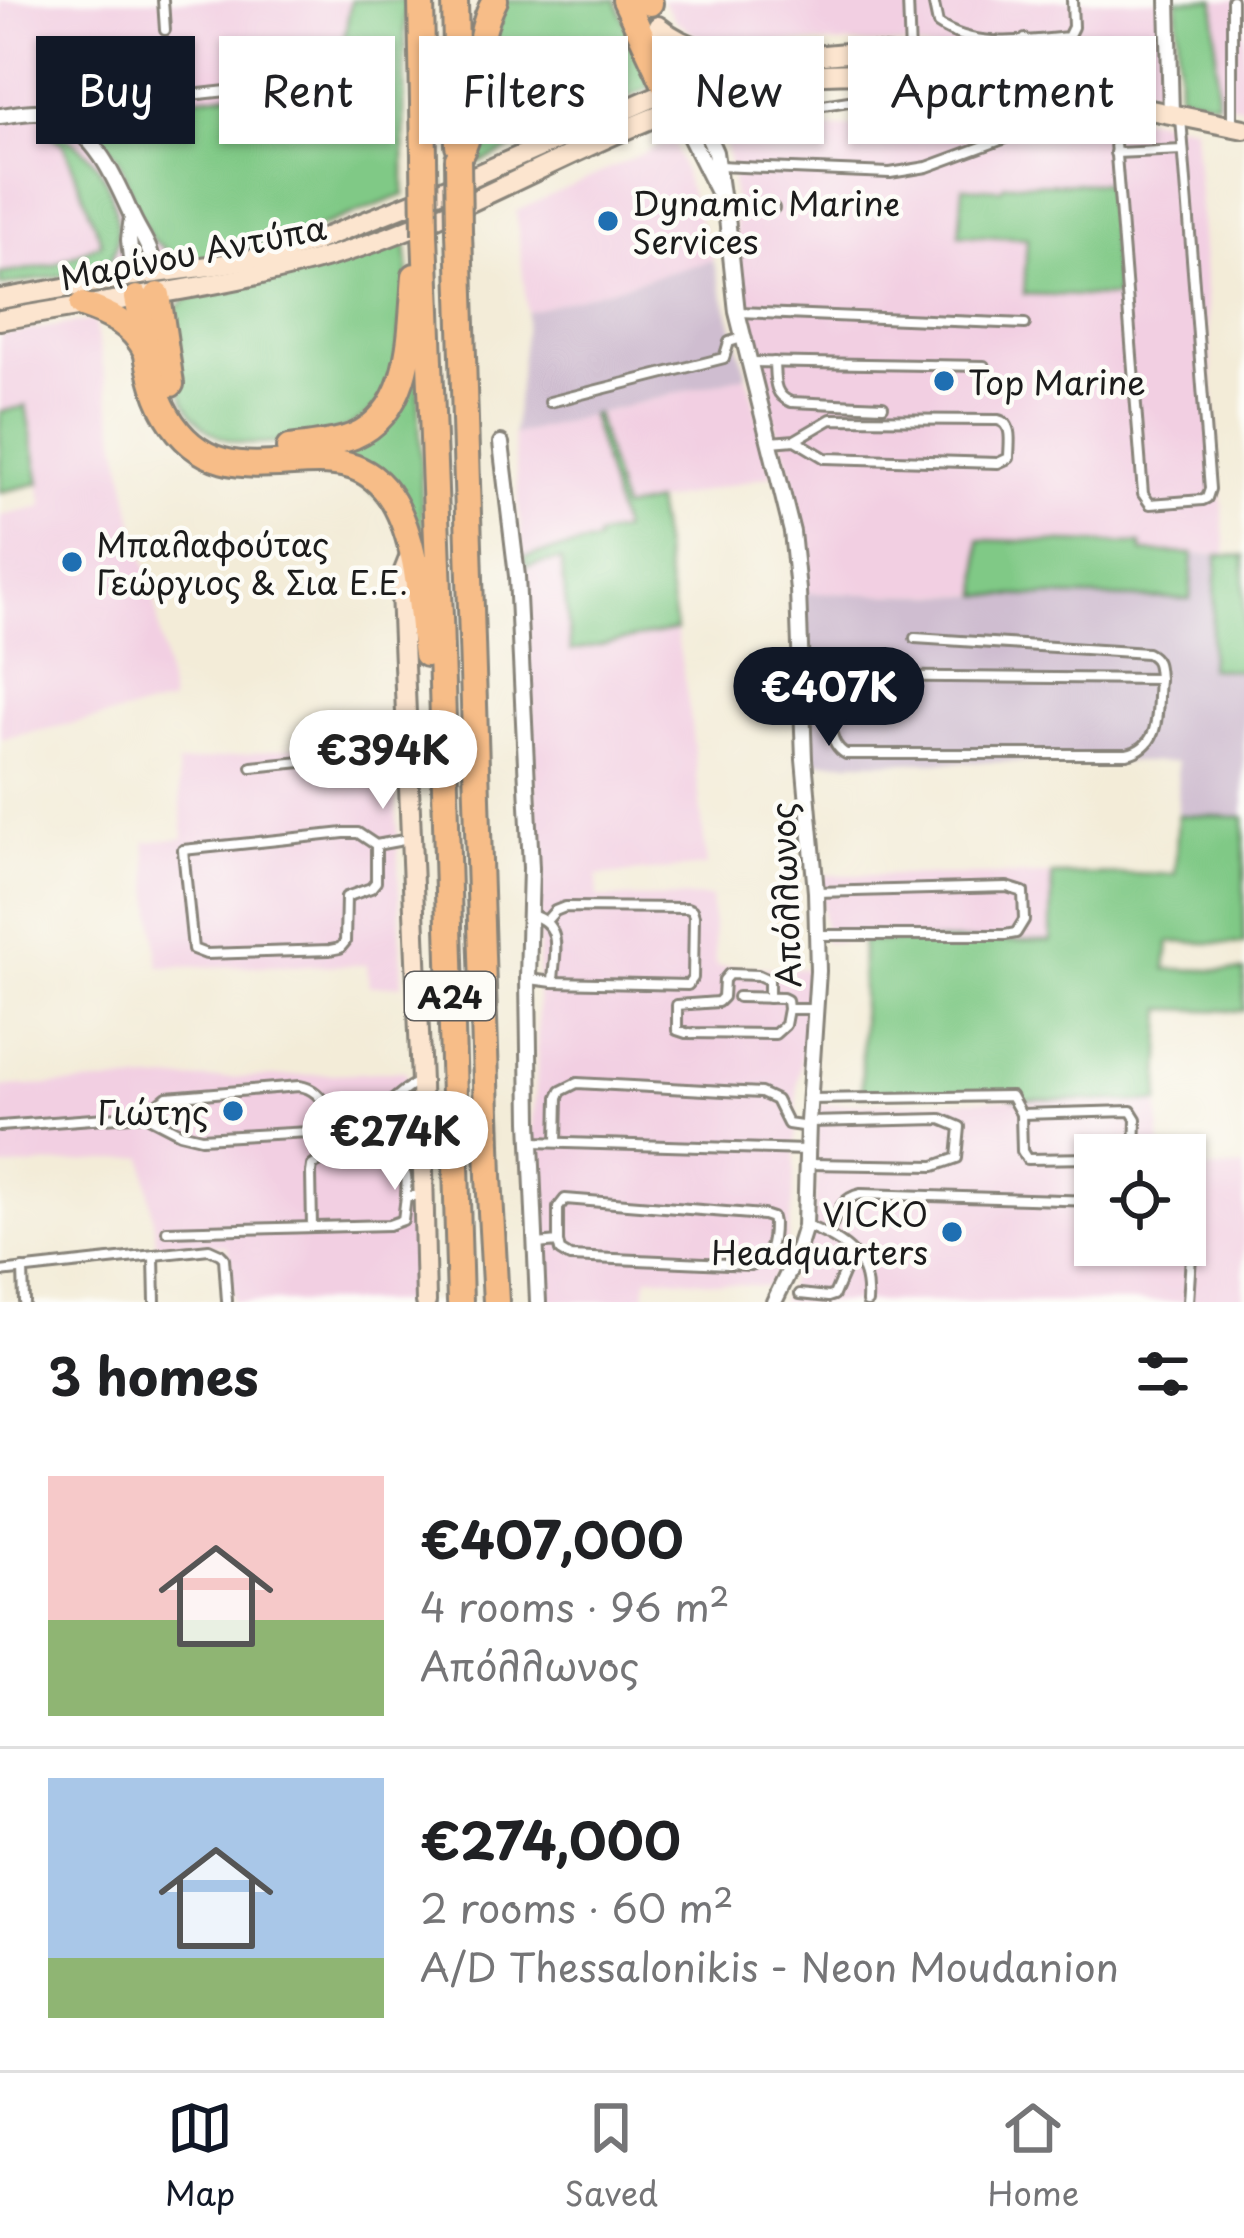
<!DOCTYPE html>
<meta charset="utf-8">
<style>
:root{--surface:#fff;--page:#f2f2f2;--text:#202124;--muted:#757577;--line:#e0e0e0;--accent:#111827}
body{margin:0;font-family:"Playpen Sans",sans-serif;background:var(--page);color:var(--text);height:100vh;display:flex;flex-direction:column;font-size:45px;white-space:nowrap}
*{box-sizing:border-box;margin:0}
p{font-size:39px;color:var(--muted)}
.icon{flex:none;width:66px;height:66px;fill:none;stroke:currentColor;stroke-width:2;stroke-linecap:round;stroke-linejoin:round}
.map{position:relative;height:1302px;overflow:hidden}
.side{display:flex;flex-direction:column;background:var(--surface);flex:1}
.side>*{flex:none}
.banner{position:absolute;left:36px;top:36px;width:1173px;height:108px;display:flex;gap:24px}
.buttons{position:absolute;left:1074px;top:1134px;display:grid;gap:24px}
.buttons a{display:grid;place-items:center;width:132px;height:132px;border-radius:0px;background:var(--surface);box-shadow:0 3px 9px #0004;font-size:60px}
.price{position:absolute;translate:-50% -102px;padding:0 27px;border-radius:42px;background:#fff;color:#222;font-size:39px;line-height:78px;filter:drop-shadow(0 3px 6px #0008)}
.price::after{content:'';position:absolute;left:50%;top:72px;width:36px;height:27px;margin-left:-18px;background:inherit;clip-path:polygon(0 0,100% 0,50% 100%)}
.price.on{background:var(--accent);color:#fff}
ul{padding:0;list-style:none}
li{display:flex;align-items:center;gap:36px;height:300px;padding:0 48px}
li+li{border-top:3px solid var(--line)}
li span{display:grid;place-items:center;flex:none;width:336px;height:240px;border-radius:0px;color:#555}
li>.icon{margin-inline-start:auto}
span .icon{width:144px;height:144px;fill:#fffc;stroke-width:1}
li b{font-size:51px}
h2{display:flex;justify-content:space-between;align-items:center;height:144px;padding:0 48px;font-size:51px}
.pill{padding:0 42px;border-radius:0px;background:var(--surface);box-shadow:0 3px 9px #0004;font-size:42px;line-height:108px}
.pill.on{background:var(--accent);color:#fff}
.dock{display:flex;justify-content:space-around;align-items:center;height:168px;border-top:3px solid var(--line);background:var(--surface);font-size:33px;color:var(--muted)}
.dock a{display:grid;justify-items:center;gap:6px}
.dock .on{color:var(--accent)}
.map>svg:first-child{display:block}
.built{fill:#f2cfe2;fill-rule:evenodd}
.industrial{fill:#cfbdd0}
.green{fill:#80c986;stroke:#4e7251;stroke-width:3}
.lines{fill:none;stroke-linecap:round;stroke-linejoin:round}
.lane-casing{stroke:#88847a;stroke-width:14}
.street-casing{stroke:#88847a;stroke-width:20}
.secondary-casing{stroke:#88847a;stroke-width:24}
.highway-casing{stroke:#88847a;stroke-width:30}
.lane{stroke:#fff;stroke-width:8}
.street{stroke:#fff;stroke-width:14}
.secondary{stroke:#fce5cf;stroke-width:18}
.highway{stroke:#f7bd88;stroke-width:24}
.highway-bridge-casing{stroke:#88847a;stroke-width:30;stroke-linecap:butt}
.highway-bridge{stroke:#f7bd88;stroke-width:24}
.poi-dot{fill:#1f6fb2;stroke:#fdfcf7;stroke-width:4.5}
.labels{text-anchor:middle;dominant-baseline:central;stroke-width:9;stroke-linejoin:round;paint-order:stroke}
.shield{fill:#fdfcf7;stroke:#605f5e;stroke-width:3}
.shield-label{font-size:30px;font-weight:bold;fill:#1c1c1c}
.poi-label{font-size:33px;fill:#1c1c1c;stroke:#fdfcf7;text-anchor:start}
.street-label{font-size:33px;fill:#1c1c1c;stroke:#fdfcf7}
</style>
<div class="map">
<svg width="1244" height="1302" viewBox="0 0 1244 1302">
<rect width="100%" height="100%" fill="#fdfcf7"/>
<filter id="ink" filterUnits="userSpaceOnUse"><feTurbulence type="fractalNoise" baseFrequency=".00833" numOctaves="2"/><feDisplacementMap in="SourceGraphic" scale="24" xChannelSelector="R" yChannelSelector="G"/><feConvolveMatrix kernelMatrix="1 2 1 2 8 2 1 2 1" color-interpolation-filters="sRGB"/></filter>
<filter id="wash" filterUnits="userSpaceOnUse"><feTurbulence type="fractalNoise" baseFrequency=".004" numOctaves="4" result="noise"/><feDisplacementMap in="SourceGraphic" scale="48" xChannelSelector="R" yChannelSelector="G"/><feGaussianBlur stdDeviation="2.7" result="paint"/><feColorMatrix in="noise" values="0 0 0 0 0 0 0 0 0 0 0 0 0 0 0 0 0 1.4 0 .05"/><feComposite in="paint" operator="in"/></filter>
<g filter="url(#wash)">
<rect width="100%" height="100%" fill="#f3ecd8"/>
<!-- built -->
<g class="built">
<path d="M0,0H405L404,195L350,218L255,248L182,262L105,267L0,286Z"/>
<path d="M662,0H1160L1164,92L903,45L717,41L696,36L675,20Z"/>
<path d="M1215,0H1244V106L1217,102Z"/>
<path d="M1069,105L1194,126L1226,555L1142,552L1141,544L980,540V595L804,593L800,535L790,469L750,345L739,286L732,176L724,138L1039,111L1060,116ZM1106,183L1117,297L1025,294L1027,238L960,235L963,188L1002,189L1006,184Z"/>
<path d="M673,140L713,260L527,312L516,211Z"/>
<path d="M94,320L135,527L154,596L171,703L0,739V516L43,507L27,407L0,412V335Z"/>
<path d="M747,375L773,475L622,510L596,414Z"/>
<path d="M591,415L622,531L597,537L598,542L523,557L513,435Z"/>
<path d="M561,560L572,651L676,630L690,714L707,866L597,876L598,898L711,897L716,966L814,969L798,1082L793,1202L786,1248L768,1287L648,1276L643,1302H540L531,1142L537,1072L539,899L526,566Z"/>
<path d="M394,733L402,985L369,986L367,965L159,967L145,842L184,838L177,764Z"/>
<path d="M820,875H1052V940L825,942Z"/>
<path d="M406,1071L416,1302H234L227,1245L157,1249L144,1157L0,1168V1087Z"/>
<path d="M1014,1099L1159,1102L1161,1155H1095V1245H1185V1171L1244,1167V1302H780L804,1248L813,1220L817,1179L815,1104Z"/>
</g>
<!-- industrial -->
<g class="industrial">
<path d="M713,260L747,375L513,435L527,312Z"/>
<path d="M1193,554L1218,555L1209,668L1244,671V817L1178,815L1177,762H810L804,593L1189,599Z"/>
</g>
<!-- green -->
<g class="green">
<path d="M351,0H405L404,195L301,234L219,257L182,262L152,240L140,217L117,155L77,119L81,114L316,81C343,67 346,27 351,0Z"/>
<path d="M504,0H615L651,83L649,88L480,163L482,73Z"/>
<path d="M1177,0H1215L1217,102L1179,94Z"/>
<path d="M51,131C70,137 85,149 97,165C114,188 132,255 99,269L0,286V274L53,265L102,243L64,145L47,133Z"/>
<path d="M1106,183L1117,297L1024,294L1027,238L959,235L963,187L1001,189L1005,184Z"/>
<path d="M405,238C406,250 409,263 408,275C407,291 395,382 388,392C367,425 332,436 295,441C277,443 257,446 240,443C176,432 169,363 174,310L187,299Z"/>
<path d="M417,334L424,586L412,529L325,448L365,435Z"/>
<path d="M26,406L40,483L0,492V412Z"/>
<path d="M596,414L622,509L655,502L676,630L571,651L561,560L526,566L523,557L597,542V537L622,531L591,415Z"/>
<path d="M979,540L1141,544L1142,552L1193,554L1190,599L980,595Z"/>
<path d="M1218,555L1244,556V671L1209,668Z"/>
<path d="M1178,815L1244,817V944L1169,942L1166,969L1244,971V1011L1163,1009L1159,1102L1014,1099L1012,1091L862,1094V941H1051L1052,875L1175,874Z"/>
</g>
</g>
<g filter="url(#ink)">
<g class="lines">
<defs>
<g id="lane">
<path d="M163,0L165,30"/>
<path d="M908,0L910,56"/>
<path d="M933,0L938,24C974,49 1026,41 1068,37L1073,27L1072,0"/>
<path d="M1232,0V125"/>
<path d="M1021,81L1025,39"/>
<path d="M823,105L855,100L907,103L916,95L920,72"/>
<path d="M1112,105L1143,494L1150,504L1203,500L1207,498L1210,489L1181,118"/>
<path d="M55,114L63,109L245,89"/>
<path d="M1115,153L1183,150"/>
<path d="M718,166L890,173L927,167L1028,130L1043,118L1059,95"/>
<path d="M727,208H774"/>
<path d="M739,312L1025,324"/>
<path d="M751,362L984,366"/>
<path d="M774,362C775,380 773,395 791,402L883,406"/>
<path d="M550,402L724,358L729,342L742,338"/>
<path d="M771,442L795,440L825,458L998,463L1009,458C1009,444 1014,423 998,420L831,419L795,440"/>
<path d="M915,638L1147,653C1159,659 1158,666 1159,679"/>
<path d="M803,678L837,676L1159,679C1156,710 1163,746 1127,754H846C821,740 834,701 837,676"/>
<path d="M252,767L370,755L395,761L406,759"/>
<path d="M376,845V882L371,888L346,897L345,942L340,948L330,950L206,954L193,949L183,850L344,833H358L376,845L409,839"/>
<path d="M816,892L1007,887L1023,892L1024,920L1016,933L1005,935H818"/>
<path d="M547,920L555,911L565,907L687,908L692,910L694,916L693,978L688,985L553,982"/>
<path d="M530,979L553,982C554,954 565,924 531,915"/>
<path d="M738,997L783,998L787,1000L788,1009H814"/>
<path d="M769,998V980L758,975L729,974L724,980L723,997L718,1002L677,1005V1030L686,1033L775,1034L785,1025L788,1009"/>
<path d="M811,1099L1011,1096L1021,1114L1022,1151L1027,1159L1095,1158"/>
<path d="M1021,1114L1131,1111L1136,1119L1135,1155"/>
<path d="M145,1115L167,1097L299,1086C313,1088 322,1097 327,1110C343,1110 366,1113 381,1107C395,1102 403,1088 417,1083"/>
<path d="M0,1126L145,1115L180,1133L201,1138L309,1132L322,1120L327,1110"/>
<path d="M318,1127L331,1136L420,1131"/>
<path d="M533,1142L806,1150"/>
<path d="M557,1142L558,1097L561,1091L577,1083L761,1093L776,1100L788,1124L808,1127"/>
<path d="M809,1164L934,1166L957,1158L960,1127L941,1119L809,1122"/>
<path d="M1185,1204L1194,1210L1188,1302"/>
<path d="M807,1226C846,1241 870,1258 867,1302"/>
<path d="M312,1227L311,1173L312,1166C330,1152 383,1152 401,1167C409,1174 406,1186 406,1196"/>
<path d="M167,1231L389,1225L403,1220L406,1196H420"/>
<path d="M828,1234C836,1216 840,1198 861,1194L1095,1201"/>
<path d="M537,1244L558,1242L560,1251L570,1257L750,1265C771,1261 773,1241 773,1223L772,1218L763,1215L565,1199L558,1208V1242"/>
<path d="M154,1257L155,1302"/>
<path d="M23,1269L24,1302"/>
<path d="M0,1272L209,1249L220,1254L224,1258L227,1301"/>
<path d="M800,1294L828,1297L834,1295L852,1253"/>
</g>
<g id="street">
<path d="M1168,0L1171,114"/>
<path d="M693,103L715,152L721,195"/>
<path d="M676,109L726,208L737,312L792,532L798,590L804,759L816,892L818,971L808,1122L805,1226L794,1261L774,1302"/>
<path d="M0,116C17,114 41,108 57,116C97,137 113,174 130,212C141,237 151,244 155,273"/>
<path d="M132,217L129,240L133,276"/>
<path d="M501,443L517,576L531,868L528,979L530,1121L538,1302"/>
</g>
<g id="secondary">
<path d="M658,26C691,54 728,55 769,58"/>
<path d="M660,31L688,93"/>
<path d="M0,299L133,276L217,265L268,256L311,243L417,201L668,91L755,66L802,57L857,52L910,58L939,67L1244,129"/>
<path d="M0,320C125,297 254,285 375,242C501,196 614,122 744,87C770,81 798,75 825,74C862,72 898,76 934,68"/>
<path d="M411,553L402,576L401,591L421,1082L426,1302"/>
</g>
<g id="highway">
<path d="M421,0L424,157"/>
<path d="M455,0L458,145"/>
<path d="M625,0L676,109"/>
<path d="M647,0L650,3"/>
<path d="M458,159C485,109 468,50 495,0"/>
<path d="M459,231L489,1176L496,1302"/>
<path d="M425,234L440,617L460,1302"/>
<path d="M158,295L171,384"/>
<path d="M137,298C145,335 147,381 167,415C228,520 340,411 393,501C418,543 420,606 426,654"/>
<path d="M82,305C109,314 132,324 146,351"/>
<path d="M289,448C310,445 334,444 354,436C414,410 410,331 415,276"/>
</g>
</defs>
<!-- lane casing -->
<use href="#lane" class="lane-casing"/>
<!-- street casing -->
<use href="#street" class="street-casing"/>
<!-- secondary casing -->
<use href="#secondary" class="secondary-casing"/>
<!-- highway casing -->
<use href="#highway" class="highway-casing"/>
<!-- lane -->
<use href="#lane" class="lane"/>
<!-- street -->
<use href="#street" class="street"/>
<!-- secondary -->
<use href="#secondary" class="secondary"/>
<!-- highway -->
<use href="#highway" class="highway"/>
<defs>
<g id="highway-bridge">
<path d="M424,157L425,234"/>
<path d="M458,159L459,231"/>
</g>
</defs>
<!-- highway-bridge casing -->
<use href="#highway-bridge" class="highway-bridge-casing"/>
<!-- highway-bridge -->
<use href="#highway-bridge" class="highway-bridge"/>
</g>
</g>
<!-- markers -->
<g class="poi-dot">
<circle cx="608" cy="221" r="12"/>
<circle cx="944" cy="381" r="12"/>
<circle cx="72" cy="562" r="12"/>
<circle cx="233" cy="1111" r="12"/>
<circle cx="952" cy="1232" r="12"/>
</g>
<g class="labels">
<!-- shield labels -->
<rect class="shield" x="405" y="972" width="90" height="48" rx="9"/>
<g class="shield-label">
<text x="450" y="996">Α24</text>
</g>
<!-- poi labels -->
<g class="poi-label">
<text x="632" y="202">Dynamic Marine<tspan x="632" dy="38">Services</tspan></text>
<text x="968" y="381">Top Marine</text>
<text x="96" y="543">Μπαλαφούτας<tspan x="96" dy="38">Γεώργιος &amp; Σια Ε.Ε.</tspan></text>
<text x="209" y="1111" text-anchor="end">Γιώτης</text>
<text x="928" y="1213" text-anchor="end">VICKO<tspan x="928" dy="38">Headquarters</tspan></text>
</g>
<!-- street labels -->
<g class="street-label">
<text transform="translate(193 251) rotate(-11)">Μαρίνου Αντύπα</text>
<text transform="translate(784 895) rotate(-92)">Απόλλωνος</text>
</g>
</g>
</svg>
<div class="buttons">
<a><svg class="icon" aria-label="locate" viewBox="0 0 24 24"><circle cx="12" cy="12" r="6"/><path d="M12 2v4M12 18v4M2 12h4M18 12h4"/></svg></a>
</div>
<b class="price on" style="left:829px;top:749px">€407K</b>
<b class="price" style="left:383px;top:812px">€394K</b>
<b class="price" style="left:395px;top:1193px">€274K</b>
<div class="banner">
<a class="pill on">Buy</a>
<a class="pill">Rent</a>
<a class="pill">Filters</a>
<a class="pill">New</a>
<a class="pill">Apartment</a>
</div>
</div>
<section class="side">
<h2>3 homes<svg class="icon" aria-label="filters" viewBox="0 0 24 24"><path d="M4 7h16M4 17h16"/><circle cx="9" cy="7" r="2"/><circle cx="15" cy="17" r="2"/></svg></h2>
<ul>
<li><span style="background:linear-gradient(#f6c9c9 60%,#8fb573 0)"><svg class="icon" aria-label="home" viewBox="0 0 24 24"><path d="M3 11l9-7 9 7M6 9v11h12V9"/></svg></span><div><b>€407,000</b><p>4 rooms · 96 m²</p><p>Απόλλωνος</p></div></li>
<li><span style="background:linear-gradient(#a9c7e8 75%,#8fb573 0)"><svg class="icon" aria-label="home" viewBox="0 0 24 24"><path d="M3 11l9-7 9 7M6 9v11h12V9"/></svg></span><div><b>€274,000</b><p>2 rooms · 60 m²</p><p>A/D Thessalonikis - Neon Moudanion</p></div></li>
</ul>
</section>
<nav class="dock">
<a class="on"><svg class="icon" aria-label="map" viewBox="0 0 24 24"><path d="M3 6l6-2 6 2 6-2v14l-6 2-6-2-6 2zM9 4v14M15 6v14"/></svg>Map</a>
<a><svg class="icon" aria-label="saved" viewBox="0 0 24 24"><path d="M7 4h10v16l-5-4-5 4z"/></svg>Saved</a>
<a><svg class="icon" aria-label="home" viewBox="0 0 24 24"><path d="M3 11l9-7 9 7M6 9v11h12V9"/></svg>Home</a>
</nav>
